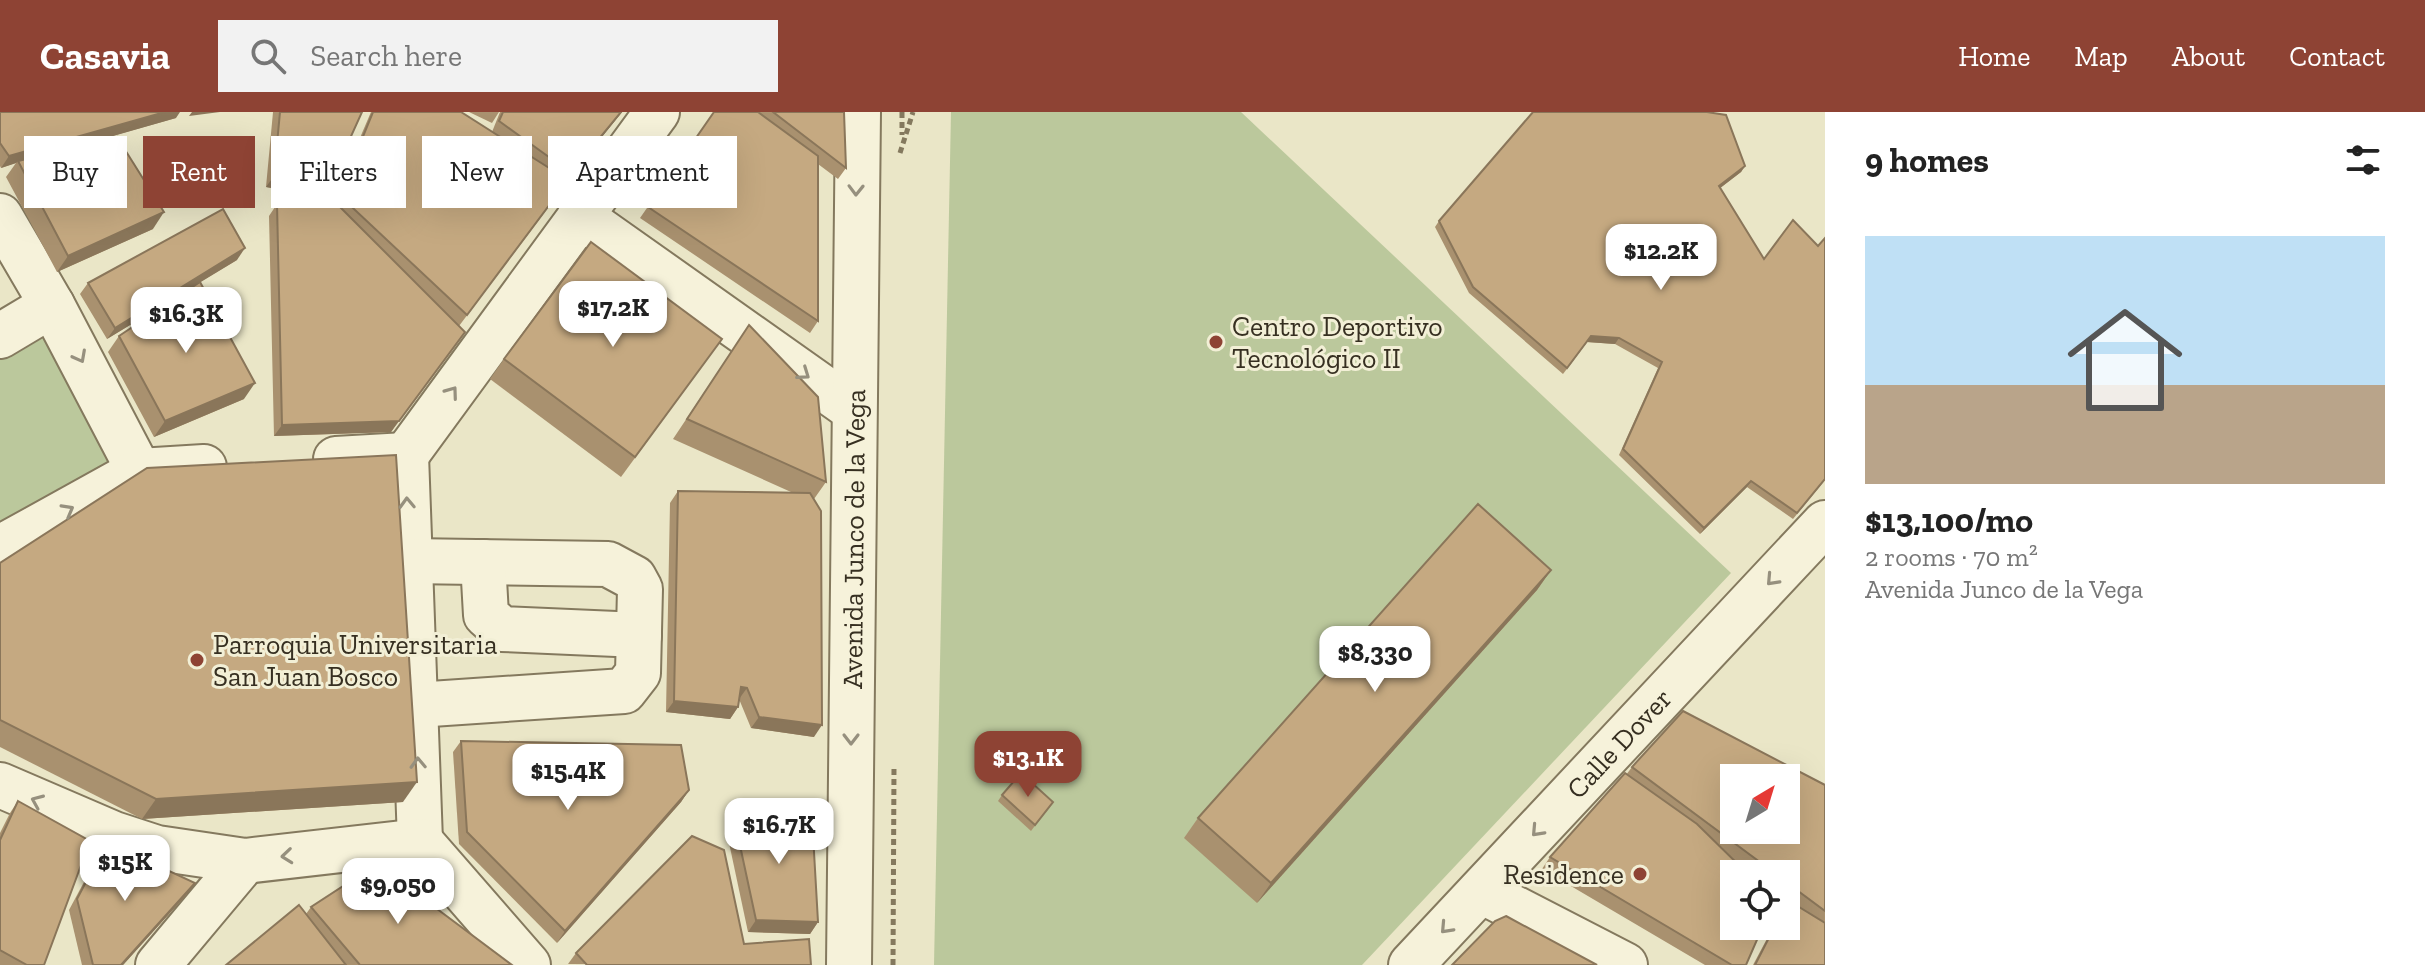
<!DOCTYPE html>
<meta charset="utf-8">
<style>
:root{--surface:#fff;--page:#f2f2f2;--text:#222;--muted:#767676;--line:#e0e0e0;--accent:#8e4334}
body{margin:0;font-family:"Zilla Slab",serif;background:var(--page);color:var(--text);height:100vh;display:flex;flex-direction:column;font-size:30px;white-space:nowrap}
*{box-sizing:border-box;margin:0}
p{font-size:26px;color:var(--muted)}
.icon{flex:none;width:44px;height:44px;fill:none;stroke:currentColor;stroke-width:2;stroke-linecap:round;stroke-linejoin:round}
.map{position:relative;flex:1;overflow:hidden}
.sheet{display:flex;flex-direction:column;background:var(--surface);width:600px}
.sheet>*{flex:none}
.hud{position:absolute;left:24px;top:24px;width:760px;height:72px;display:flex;gap:16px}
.needle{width:52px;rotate:38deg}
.fabs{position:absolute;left:1720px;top:652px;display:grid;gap:16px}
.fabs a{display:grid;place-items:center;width:80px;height:80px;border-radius:0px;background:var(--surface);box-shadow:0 8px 32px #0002;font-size:40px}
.price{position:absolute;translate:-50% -68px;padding:0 18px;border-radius:16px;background:#fff;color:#222;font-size:26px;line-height:52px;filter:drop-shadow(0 2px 4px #0008)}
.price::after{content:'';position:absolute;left:50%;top:48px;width:24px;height:18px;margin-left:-12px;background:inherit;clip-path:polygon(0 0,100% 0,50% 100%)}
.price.selected{background:var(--accent);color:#fff}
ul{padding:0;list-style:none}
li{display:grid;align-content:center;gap:16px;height:424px;padding:0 40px}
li+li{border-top:2px solid var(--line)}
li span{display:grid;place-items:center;height:248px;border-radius:0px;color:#555}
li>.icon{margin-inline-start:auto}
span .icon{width:144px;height:144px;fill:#fffc;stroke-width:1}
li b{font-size:34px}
h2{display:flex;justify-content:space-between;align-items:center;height:96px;padding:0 40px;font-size:34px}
.pill{padding:0 28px;border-radius:0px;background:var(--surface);box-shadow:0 8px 32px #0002;font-size:28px;line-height:72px}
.pill.selected{background:var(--accent);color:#fff}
header{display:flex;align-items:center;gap:48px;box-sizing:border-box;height:112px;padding:0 40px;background:var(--accent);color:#fff}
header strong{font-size:38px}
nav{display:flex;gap:44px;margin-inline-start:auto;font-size:28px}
.search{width:560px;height:72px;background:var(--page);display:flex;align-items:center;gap:20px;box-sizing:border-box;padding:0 28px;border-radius:0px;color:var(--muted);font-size:30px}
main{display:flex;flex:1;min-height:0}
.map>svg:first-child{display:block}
.green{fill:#bbc89c}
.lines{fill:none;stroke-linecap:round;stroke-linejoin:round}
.minor-casing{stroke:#84795e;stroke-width:48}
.path{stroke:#84795e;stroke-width:5;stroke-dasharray:6 4;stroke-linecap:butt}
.minor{stroke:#f6f2da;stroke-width:44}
.wall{fill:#a9916f}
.shaded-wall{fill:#8a765a}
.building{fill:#c5a981;stroke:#8a765a;stroke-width:2;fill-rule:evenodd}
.oneway{stroke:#96907e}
.poi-dot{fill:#8e4334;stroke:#f2efd6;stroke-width:3}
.labels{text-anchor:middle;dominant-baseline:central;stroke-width:6;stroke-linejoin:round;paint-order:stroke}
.poi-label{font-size:28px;fill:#362f21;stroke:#f2efd6;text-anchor:start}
.street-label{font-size:28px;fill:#362f21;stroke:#f2efd6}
</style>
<header>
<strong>Casavia</strong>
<div class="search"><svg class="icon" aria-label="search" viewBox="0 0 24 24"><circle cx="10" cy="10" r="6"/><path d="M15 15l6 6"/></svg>Search here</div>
<nav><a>Home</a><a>Map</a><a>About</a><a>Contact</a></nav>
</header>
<main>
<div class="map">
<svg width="1825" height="853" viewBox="0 0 1825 853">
<rect width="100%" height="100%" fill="#eae6c7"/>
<!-- green -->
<g class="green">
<path d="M951,0H1241L1731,461L1362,853H934Z"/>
<path d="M52,193L139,359L0,436V224Z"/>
</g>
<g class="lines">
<defs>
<g id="minor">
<path d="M0,104L52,193L139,359"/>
<path d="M580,104L853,297"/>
<path d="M0,224L52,193"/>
<path d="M406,343L657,0"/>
<path d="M406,343L420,729"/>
<path d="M336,347L406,343"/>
<path d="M0,436L139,359L204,355"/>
<path d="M409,449L608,452L634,466L640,477L638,561L624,579L416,593"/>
<path d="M483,450L486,503L502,517L639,523"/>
<path d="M0,673L114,722L157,736L245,749L420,729"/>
<path d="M420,729L528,853"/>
<path d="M1481,779L1625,853"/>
<path d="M158,853L245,749"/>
<path id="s1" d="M849,853L858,0"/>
<path id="s2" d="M1411,853L1825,411"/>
</g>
</defs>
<!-- minor casing -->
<use href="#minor" class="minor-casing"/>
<!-- path -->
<g class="path">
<path d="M902,0V23"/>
<path d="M900,41L913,0"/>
<path d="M893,853L894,654"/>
</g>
<!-- minor -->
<use href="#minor" class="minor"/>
</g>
<!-- wall -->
<g class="wall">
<path d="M0,0L176,6L59,39L153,117L57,160L6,65L16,51L1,56L0,54Z"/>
<path d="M273,0H362L321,85L266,75Z"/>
<path d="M371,0H461L492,20L500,0H622L567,68L560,80L459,214L391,320L274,324L269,104L277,92L333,89Z"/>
<path d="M469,0H499L492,11Z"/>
<path d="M714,0H844L846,56L838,67L818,52V209L810,221L640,106Z"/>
<path d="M1745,54L1741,60L1720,76L1764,147L1818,134L1825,126V368L1793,407L1747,375L1700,422L1619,343L1658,256L1615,232L1587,230L1563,262L1469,181L1435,115L1439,109Z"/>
<path d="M237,148L200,170L244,287L154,325L108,240L119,224L191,176L107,227L80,182L88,171Z"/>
<path d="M749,213L826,370L814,387V625L751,616L739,587L738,595L730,607L666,600L670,391L678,379L791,380L673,327Z"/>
<path d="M722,227L621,365L490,267L504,247Z"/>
<path d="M0,451L403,690L142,707L0,635Z"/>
<path d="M1551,458L1537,478L1257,791L1184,726L1198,706Z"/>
<path d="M461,629L689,678L681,690L557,831L459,732L453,640Z"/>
<path d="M1632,655L1825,673V853H1753L1770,821L1771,814H1786V762H1752L1734,749L1767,819L1759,823L1746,853H1705L1542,757L1550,745L1626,663Z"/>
<path d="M1002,683L1053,690L1031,719L998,689Z"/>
<path d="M18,689L44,853H0V721L10,701Z"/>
<path d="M733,701L818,810L810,822L748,820L725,712Z"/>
<path d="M107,730L187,782L123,853H82L69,798L99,742Z"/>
<path d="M311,795L512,853H226L306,802Z"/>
<path d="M744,832L811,853L568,852L576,841Z"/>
</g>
<!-- shaded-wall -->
<g class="shaded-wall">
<path d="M165,0H180L176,6L19,51L18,49L16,51L1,56L9,44Z"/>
<path d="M192,0H220L189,4Z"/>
<path d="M621,0H622L563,73L571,61Z"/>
<path d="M1745,54L1741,60L1715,80L1719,74Z"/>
<path d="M274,64L329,73L321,85L266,75Z"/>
<path d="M164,100L153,117L57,160L68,144Z"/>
<path d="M245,136L237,148L107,227L115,216Z"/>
<path d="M465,220L391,320L274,324L282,313Z"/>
<path d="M1591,224L1619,226L1615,232L1587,230L1563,262Z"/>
<path d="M255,271L244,287L154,325L165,309Z"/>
<path d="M1751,369L1747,375L1700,422L1704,416Z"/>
<path d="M1551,458L1537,478L1257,791L1271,771Z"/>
<path d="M741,575L747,576L739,587Z"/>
<path d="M674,589L738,595L730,607L666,600Z"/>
<path d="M759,605L822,613L814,625L751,616Z"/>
<path d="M417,670L403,690L142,707L156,687Z"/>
<path d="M689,678L681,690L557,831L565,819Z"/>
<path d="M195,771L187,782L123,853H121Z"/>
<path d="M756,808L818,810L810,822L748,820Z"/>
<path d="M1763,814H1771L1767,819L1755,825Z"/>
</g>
<!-- building -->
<g class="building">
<path d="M0,0H165L9,44L0,31Z"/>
<path d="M280,0H362L329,73L274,64Z"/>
<path d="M373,0H461L568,68L467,203L339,83Z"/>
<path d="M503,0H621L571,61L499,9Z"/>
<path d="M714,0H758L818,44V209L648,95Z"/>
<path d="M773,0H844L846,56Z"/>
<path d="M1533,0H1707L1726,3L1745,54L1719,74L1764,147L1793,108L1818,134L1825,126V367L1797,401L1751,369L1704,416L1623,337L1662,250L1619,226L1591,224L1567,256L1473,175L1439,109Z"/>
<path d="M117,25L164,100L68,144L18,49Z"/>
<path d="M334,89L465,220L399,309L282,313L277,92Z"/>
<path d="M223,97L245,136L115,216L88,171Z"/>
<path d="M591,130L722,227L635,345L504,247Z"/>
<path d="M200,170L255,271L165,309L119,224Z"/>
<path d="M749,213L818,285L826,370L687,307Z"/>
<path d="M396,343L417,670L156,687L0,608V451L147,356Z"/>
<path d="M678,379L810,381L821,399L822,613L759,605L747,576L741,575L738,595L674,589Z"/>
<path d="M1478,392L1551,458L1271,771L1198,706Z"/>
<path d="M1683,599L1825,673V799L1786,770V762H1776L1632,655ZM1734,666H1786V718H1734Z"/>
<path d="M461,629L681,633L689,678L565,819L467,720Z"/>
<path d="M1021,661L1053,690L1035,713L1002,683Z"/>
<path d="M1625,661L1697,712L1748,762H1734V814H1763L1746,853H1732L1550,745Z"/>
<path d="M18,689L90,729L44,853H27L0,838V728Z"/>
<path d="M733,701L812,705L818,810L756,808Z"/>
<path d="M692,724L724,738L744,832L809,827L811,853H587L576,841Z"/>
<path d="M107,730L195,771L121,853H93L77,787Z"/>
<path d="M377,752L512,853H360L311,795Z"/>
<path d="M1786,787L1825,811V853H1755L1775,814H1786Z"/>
<path d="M299,793L346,853H226Z"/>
<path d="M1506,804L1597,853H1452L1495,809Z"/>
</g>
<!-- one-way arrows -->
<defs><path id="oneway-chevron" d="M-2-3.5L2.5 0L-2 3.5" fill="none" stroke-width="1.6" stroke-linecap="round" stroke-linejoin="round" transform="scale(2)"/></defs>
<g class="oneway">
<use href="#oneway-chevron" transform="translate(856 78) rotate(91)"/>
<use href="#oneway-chevron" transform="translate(80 245) rotate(62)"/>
<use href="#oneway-chevron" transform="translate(804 262) rotate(35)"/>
<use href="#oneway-chevron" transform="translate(452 280) rotate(-54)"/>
<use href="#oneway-chevron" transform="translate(407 391) rotate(-92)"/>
<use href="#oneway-chevron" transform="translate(68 398) rotate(-29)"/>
<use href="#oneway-chevron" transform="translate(1772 468) rotate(133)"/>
<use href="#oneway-chevron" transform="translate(851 627) rotate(90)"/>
<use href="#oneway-chevron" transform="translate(418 651) rotate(-92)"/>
<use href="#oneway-chevron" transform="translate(37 689) rotate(-157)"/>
<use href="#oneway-chevron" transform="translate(1537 719) rotate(133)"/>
<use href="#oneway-chevron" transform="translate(287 744) rotate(174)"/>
<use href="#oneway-chevron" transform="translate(1446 816) rotate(133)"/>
</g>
<!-- markers -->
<g class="poi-dot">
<circle cx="1216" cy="230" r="8"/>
<circle cx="197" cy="548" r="8"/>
<circle cx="1640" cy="762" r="8"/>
</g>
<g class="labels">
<!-- poi labels -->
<g class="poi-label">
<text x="1232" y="214">Centro Deportivo<tspan x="1232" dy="32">Tecnológico II</tspan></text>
<text x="213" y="532">Parroquia Universitaria<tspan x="213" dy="32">San Juan Bosco</tspan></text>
<text x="1624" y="762" text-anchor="end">Residence</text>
</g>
<!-- street labels -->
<g class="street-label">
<text stroke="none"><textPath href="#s1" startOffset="426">Avenida Junco de la Vega</textPath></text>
<text stroke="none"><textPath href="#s2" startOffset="304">Calle Dover</textPath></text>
</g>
</g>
</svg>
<div class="fabs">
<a><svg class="needle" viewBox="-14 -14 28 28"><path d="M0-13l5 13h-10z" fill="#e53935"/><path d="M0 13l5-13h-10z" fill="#767676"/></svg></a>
<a><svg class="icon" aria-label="locate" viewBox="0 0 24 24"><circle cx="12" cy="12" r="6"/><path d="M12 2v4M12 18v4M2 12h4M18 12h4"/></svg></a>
</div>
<b class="price" style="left:1661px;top:180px">$12.2K</b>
<b class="price" style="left:613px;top:237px">$17.2K</b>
<b class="price" style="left:186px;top:243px">$16.3K</b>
<b class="price" style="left:1375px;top:582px">$8,330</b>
<b class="price selected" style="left:1028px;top:687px">$13.1K</b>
<b class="price" style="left:568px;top:700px">$15.4K</b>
<b class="price" style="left:779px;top:754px">$16.7K</b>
<b class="price" style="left:125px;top:791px">$15K</b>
<b class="price" style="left:398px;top:814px">$9,050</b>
<div class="hud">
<a class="pill">Buy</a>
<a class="pill selected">Rent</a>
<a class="pill">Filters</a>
<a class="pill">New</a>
<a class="pill">Apartment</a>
</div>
</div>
<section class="sheet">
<h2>9 homes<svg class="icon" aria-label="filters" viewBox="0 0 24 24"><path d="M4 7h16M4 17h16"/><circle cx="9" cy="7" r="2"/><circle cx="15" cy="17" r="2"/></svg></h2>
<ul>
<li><span style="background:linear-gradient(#bfe0f5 60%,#b9a48a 0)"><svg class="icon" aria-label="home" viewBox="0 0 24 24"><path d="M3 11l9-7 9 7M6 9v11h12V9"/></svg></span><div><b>$13,100/mo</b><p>2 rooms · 70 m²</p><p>Avenida Junco de la Vega</p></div></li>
</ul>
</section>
</main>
